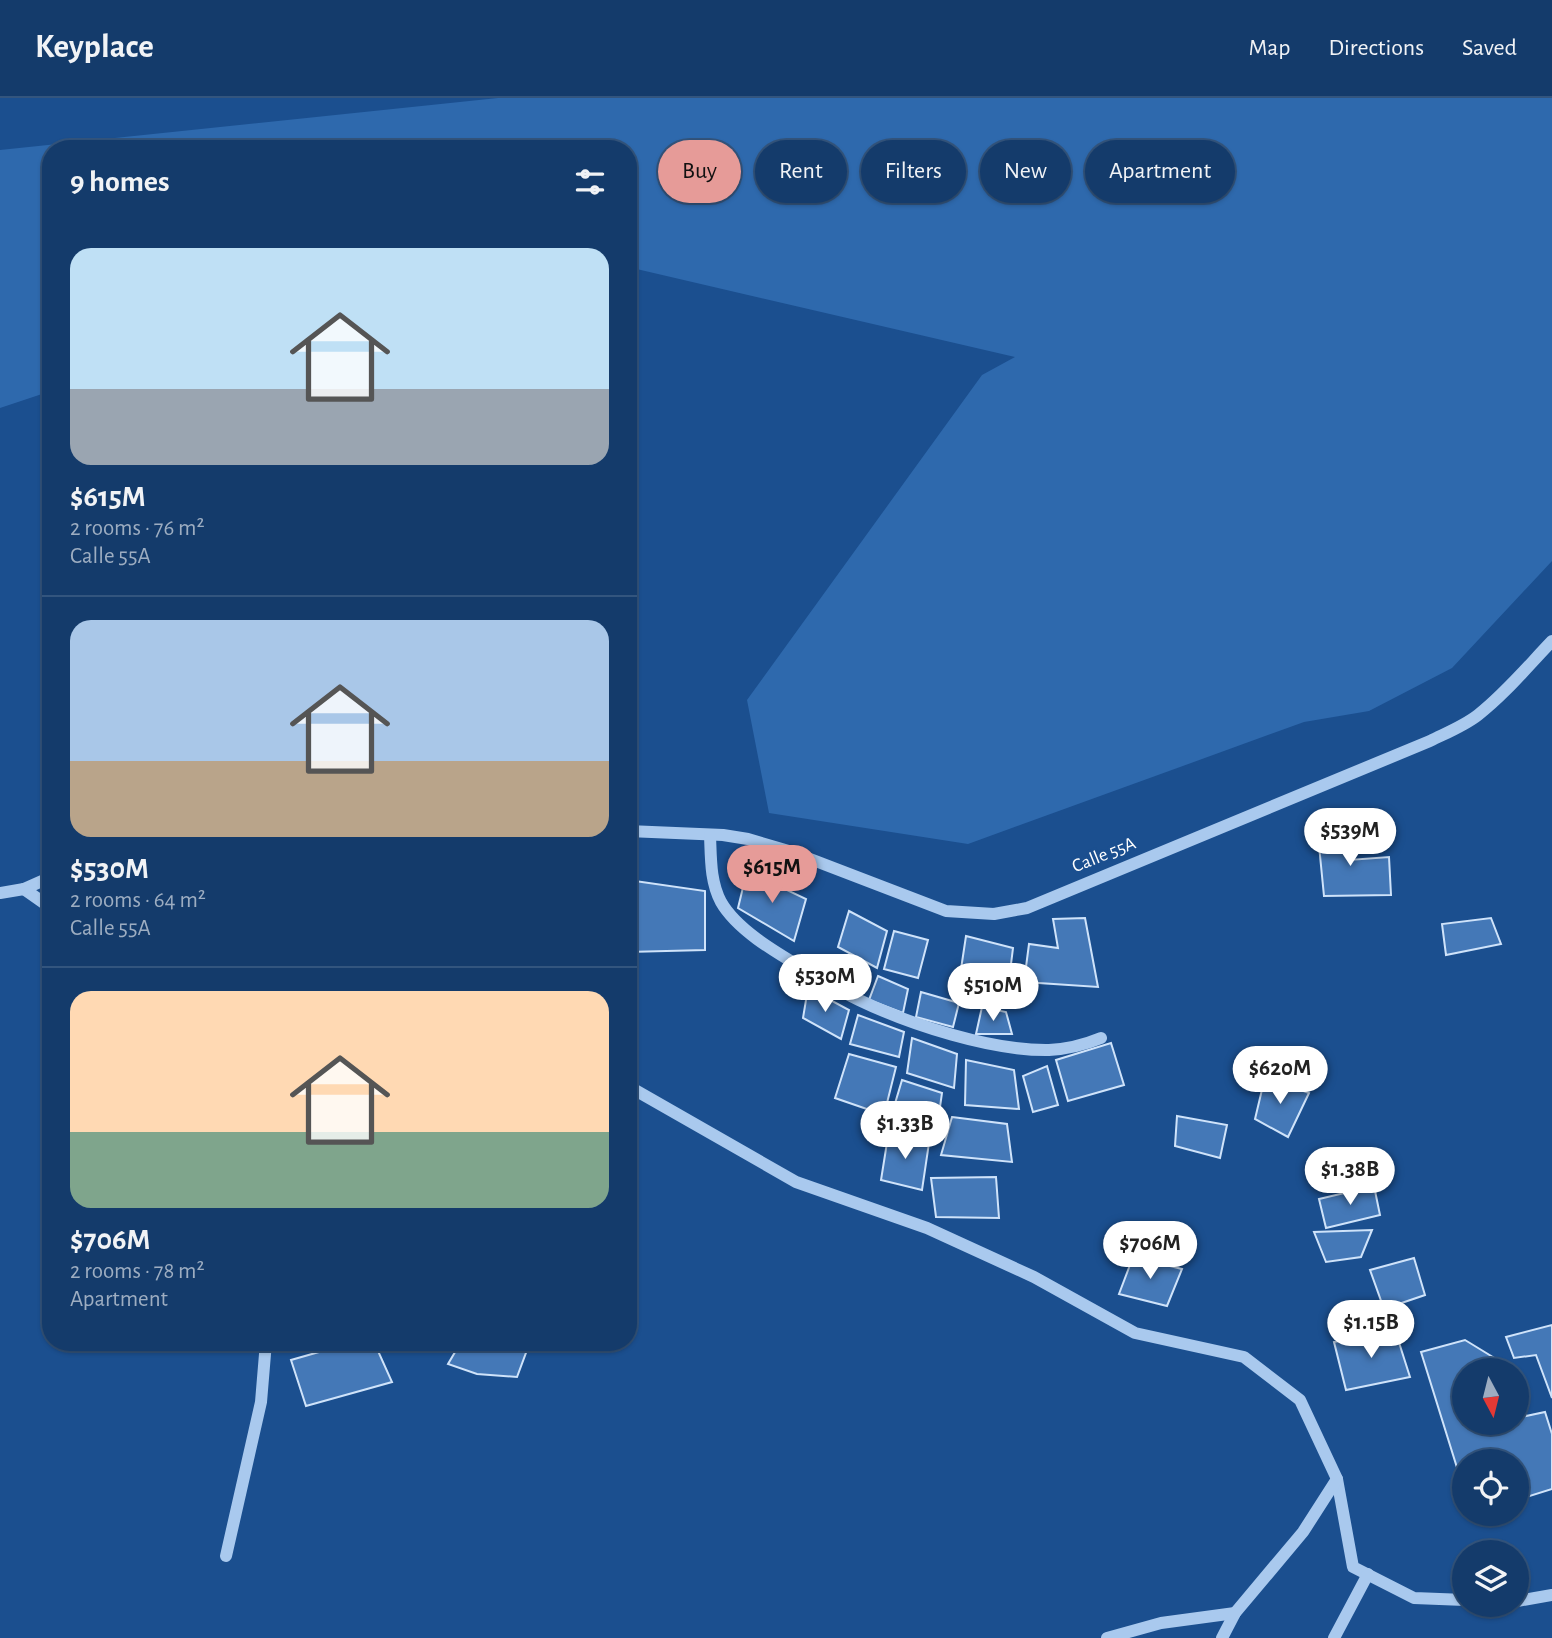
<!DOCTYPE html>
<meta charset="utf-8">
<style>
:root{--surface:#143b6b;--page:#214673;--text:#f1f3f6;--muted:#9dadc1;--line:#33557e;--accent:#e69b98}
body{margin:0;font-family:"Alegreya Sans",sans-serif;background:var(--page);color:var(--text);height:100vh;display:flex;flex-direction:column;font-size:26px;white-space:nowrap}
*{box-sizing:border-box;margin:0}
p{font-size:23px;color:var(--muted)}
.icon{flex:none;width:38px;height:38px;fill:none;stroke:currentColor;stroke-width:2;stroke-linecap:round;stroke-linejoin:round}
.map{position:relative;flex:1;overflow:hidden}
.drawer{position:absolute;left:42px;top:42px;width:595px;height:1211px;display:flex;flex-direction:column;background:var(--surface);border-radius:28px;box-shadow:0 2px 5px #0004,0 0 0 2px var(--line)}
.drawer>*{flex:none}
.guide{position:absolute;left:658px;top:42px;width:665px;height:63px;display:flex;gap:14px}
.needle{width:46px;rotate:173deg}
.controls{position:absolute;left:1452px;top:1260px;display:grid;gap:14px}
.controls a{display:grid;place-items:center;width:77px;height:77px;border-radius:50%;background:var(--surface);box-shadow:0 2px 5px #0004,0 0 0 2px var(--line);font-size:35px}
.price{position:absolute;translate:-50% -60px;padding:0 16px;border-radius:24px;background:#fff;color:#222;font-size:23px;line-height:46px;filter:drop-shadow(0 2px 4px #0008)}
.price::after{content:'';position:absolute;left:50%;top:42px;width:21px;height:16px;margin-left:-10px;background:inherit;clip-path:polygon(0 0,100% 0,50% 100%)}
.price.selected{background:var(--accent);color:#111}
ul{padding:0;list-style:none}
li{display:grid;align-content:center;gap:14px;height:371px;padding:0 28px}
li+li{border-top:2px solid var(--line)}
li span{display:grid;place-items:center;height:217px;border-radius:21px;color:#555}
li>.icon{margin-inline-start:auto}
span .icon{width:126px;height:126px;fill:#fffc;stroke-width:1}
li b{font-size:30px}
h2{display:flex;justify-content:space-between;align-items:center;height:84px;padding:0 28px;font-size:30px}
.tag{padding:0 24px;border-radius:32px;background:var(--surface);box-shadow:0 2px 5px #0004,0 0 0 2px var(--line);font-size:24px;line-height:63px}
.tag.selected{background:var(--accent);color:#111}
header{display:flex;align-items:center;gap:42px;box-sizing:border-box;height:98px;padding:0 35px;background:var(--surface);border-bottom:2px solid var(--line)}
header strong{font-size:33px}
nav{display:flex;gap:38px;margin-inline-start:auto;font-size:24px}
.map>svg:first-child{display:block}
.green{fill:#2e69ad}
.building{fill:#4478b7;stroke:#cfe3fa;stroke-width:2}
.lines{fill:none;stroke-linecap:round;stroke-linejoin:round}
.minor{stroke:#a9c9ee;stroke-width:12}
.labels{text-anchor:middle;dominant-baseline:central;stroke-width:5;stroke-linejoin:round;paint-order:stroke}
.street-label{font-size:19px;fill:#fff;stroke:#1b4f8f}
</style>
<header>
<strong>Keyplace</strong>
<nav><a>Map</a><a>Directions</a><a>Saved</a></nav>
</header>
<div class="map">
<svg width="1552" height="1540" viewBox="0 0 1552 1540">
<rect width="100%" height="100%" fill="#1b4f8f"/>
<!-- green -->
<path class="green" d="M498,0H1552V463L1452,570L1369,613L1304,624L968,746L769,715L747,602L982,277L1015,259L628,169V51H51V293L0,310V52Z"/>
<!-- building -->
<g class="building">
<path d="M1317,727H1342L1349,762L1389,759L1391,797L1324,798Z"/>
<path d="M747,773L806,801L794,843L738,810Z"/>
<path d="M628,782L705,793V852L628,854Z"/>
<path d="M849,813L887,833L877,870L838,849Z"/>
<path d="M1085,820L1098,889L1024,884L1029,846L1058,850L1053,821Z"/>
<path d="M1491,820L1501,846L1446,857L1442,826Z"/>
<path d="M894,833L928,842L918,880L884,871Z"/>
<path d="M966,838L1013,850L1009,882L961,871Z"/>
<path d="M960,877L1009,886L1006,908L958,899Z"/>
<path d="M878,878L908,891L903,915L869,902Z"/>
<path d="M808,890L849,912L841,941L803,920Z"/>
<path d="M921,894L959,905L953,929L916,919Z"/>
<path d="M982,909L1006,914L1012,936H976Z"/>
<path d="M858,917L904,934L899,959L850,946Z"/>
<path d="M912,940L957,956L954,990L907,975Z"/>
<path d="M1111,945L1124,987L1068,1003L1056,962Z"/>
<path d="M849,956L896,969L884,1017L835,1000Z"/>
<path d="M966,962L1014,972L1019,1011L965,1007Z"/>
<path d="M1047,968L1058,1007L1033,1014L1023,978Z"/>
<path d="M1265,979L1309,995L1288,1039L1255,1021Z"/>
<path d="M902,982L942,995L936,1037L891,1019Z"/>
<path d="M1177,1018L1227,1027L1220,1060L1175,1048Z"/>
<path d="M952,1019L1007,1026L1012,1064L941,1057Z"/>
<path d="M889,1032L929,1045L922,1092L881,1082Z"/>
<path d="M996,1079L999,1120L936,1119L931,1080Z"/>
<path d="M1374,1088L1380,1117L1326,1130L1319,1101Z"/>
<path d="M1372,1132L1361,1159L1326,1164L1314,1134Z"/>
<path d="M1133,1159L1182,1171L1167,1208L1119,1196Z"/>
<path d="M1414,1160L1425,1197L1384,1211L1370,1172Z"/>
<path d="M1552,1227V1300L1536,1257L1514,1260L1506,1239Z"/>
<path d="M1395,1232L1410,1279L1346,1292L1334,1244Z"/>
<path d="M1465,1242L1514,1272H1465V1325H1517V1284L1526,1318L1545,1314L1552,1336V1391L1517,1402V1363H1465V1383L1459,1376L1421,1254Z"/>
<path d="M354,1244H374L392,1284L306,1308L291,1262Z"/>
<path d="M461,1244H503L527,1252L517,1279L477,1276L448,1266Z"/>
<path d="M562,1244H576L572,1252Z"/>
</g>
<g class="lines">
<!-- minor -->
<g class="minor">
<path d="M628,733L723,737L748,741L792,754L946,813L994,816L1027,810L1430,643C1446,635 1464,628 1478,617C1506,595 1528,568 1552,543"/>
<path d="M710,737C711,760 710,783 721,804C737,832 777,855 804,871C822,881 840,893 859,902C911,927 992,953 1049,952C1068,951 1084,947 1101,940"/>
<path d="M24,791L51,810"/>
<path d="M0,795L24,791L51,779"/>
<path d="M628,988L796,1084L927,1130L1034,1179L1135,1235L1244,1259L1300,1302L1337,1381L1353,1469L1414,1500L1465,1502"/>
<path d="M226,1458L261,1304L266,1244"/>
<path d="M1517,1503L1552,1497"/>
<path d="M1107,1540L1161,1525L1235,1515"/>
<path d="M1222,1540L1235,1515L1303,1434L1337,1381"/>
<path d="M1334,1540L1368,1476"/>
</g>
</g>
<g class="labels">
<!-- street labels -->
<g class="street-label">
<text transform="translate(1104 757) rotate(-22)">Calle 55A</text>
</g>
</g>
</svg>
<div class="controls">
<a><svg class="needle" viewBox="-14 -14 28 28"><path d="M0-13l5 13h-10z" fill="#e53935"/><path d="M0 13l5-13h-10z" fill="#9dadc1"/></svg></a>
<a><svg class="icon" aria-label="locate" viewBox="0 0 24 24"><circle cx="12" cy="12" r="6"/><path d="M12 2v4M12 18v4M2 12h4M18 12h4"/></svg></a>
<a><svg class="icon" aria-label="layers" viewBox="0 0 24 24"><path d="M12 4l9 5-9 5-9-5zM3 14l9 5 9-5"/></svg></a>
</div>
<b class="price" style="left:1350px;top:770px">$539M</b>
<b class="price selected" style="left:772px;top:807px">$615M</b>
<b class="price" style="left:825px;top:916px">$530M</b>
<b class="price" style="left:993px;top:925px">$510M</b>
<b class="price" style="left:1280px;top:1008px">$620M</b>
<b class="price" style="left:905px;top:1063px">$1.33B</b>
<b class="price" style="left:1350px;top:1109px">$1.38B</b>
<b class="price" style="left:1150px;top:1183px">$706M</b>
<b class="price" style="left:1371px;top:1262px">$1.15B</b>
<div class="guide">
<a class="tag selected">Buy</a>
<a class="tag">Rent</a>
<a class="tag">Filters</a>
<a class="tag">New</a>
<a class="tag">Apartment</a>
</div>
<section class="drawer">
<h2>9 homes<svg class="icon" aria-label="filters" viewBox="0 0 24 24"><path d="M4 7h16M4 17h16"/><circle cx="9" cy="7" r="2"/><circle cx="15" cy="17" r="2"/></svg></h2>
<ul>
<li><span style="background:linear-gradient(#bfe0f5 65%,#9aa5b1 0)"><svg class="icon" aria-label="home" viewBox="0 0 24 24"><path d="M3 11l9-7 9 7M6 9v11h12V9"/></svg></span><div><b>$615M</b><p>2 rooms · 76 m²</p><p>Calle 55A</p></div></li>
<li><span style="background:linear-gradient(#a9c7e8 65%,#b9a48a 0)"><svg class="icon" aria-label="home" viewBox="0 0 24 24"><path d="M3 11l9-7 9 7M6 9v11h12V9"/></svg></span><div><b>$530M</b><p>2 rooms · 64 m²</p><p>Calle 55A</p></div></li>
<li><span style="background:linear-gradient(#ffd9b3 65%,#7fa58c 0)"><svg class="icon" aria-label="home" viewBox="0 0 24 24"><path d="M3 11l9-7 9 7M6 9v11h12V9"/></svg></span><div><b>$706M</b><p>2 rooms · 78 m²</p><p>Apartment</p></div></li>
</ul>
</section>
</div>
